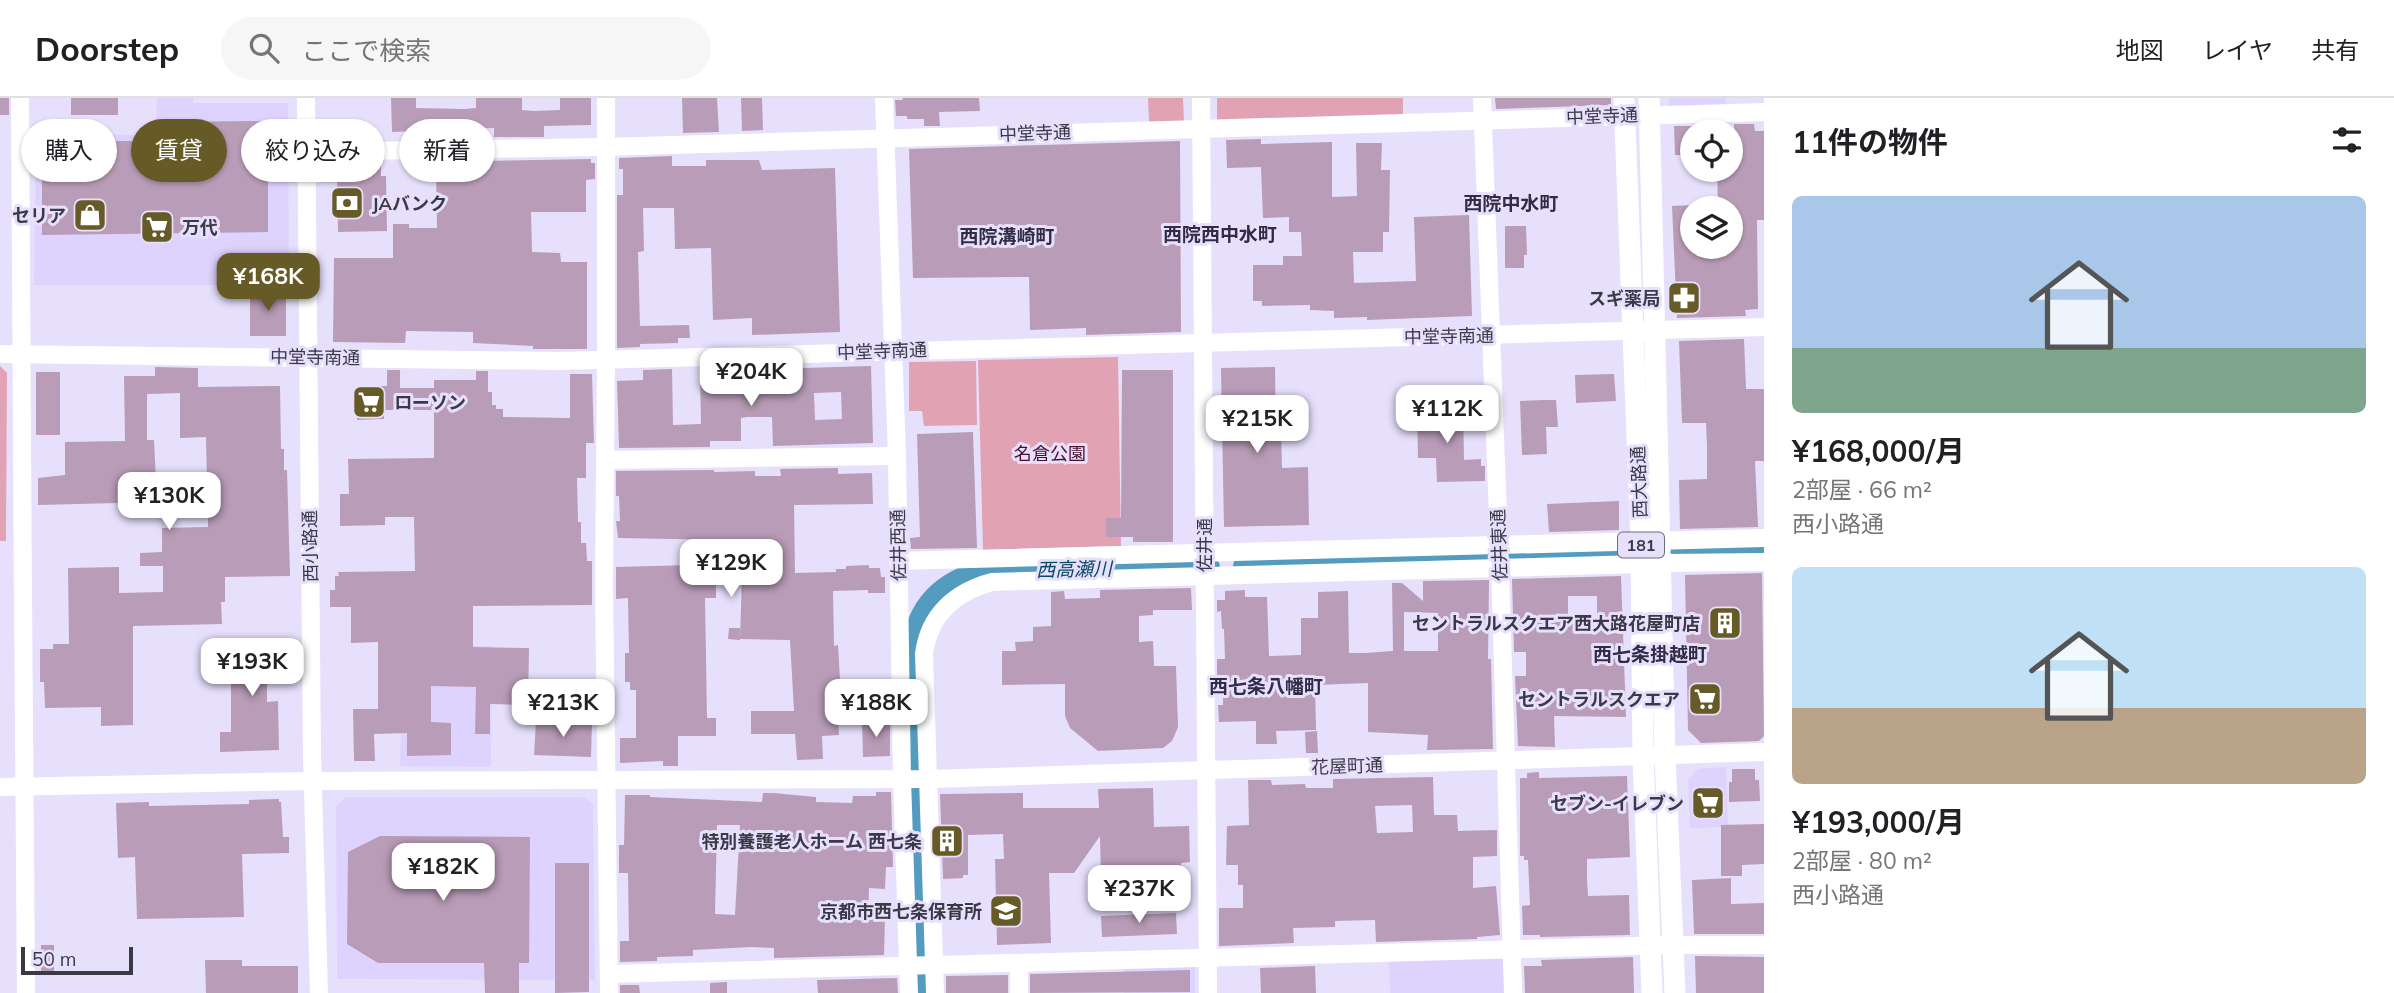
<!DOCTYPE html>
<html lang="ja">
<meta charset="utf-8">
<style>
:root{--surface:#fff;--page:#f6f6f6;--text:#202124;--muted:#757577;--line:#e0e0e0;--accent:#665a27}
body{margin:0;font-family:Mulish,"Noto Sans JP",sans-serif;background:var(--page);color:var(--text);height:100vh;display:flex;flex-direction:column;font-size:26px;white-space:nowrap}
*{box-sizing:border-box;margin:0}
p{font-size:23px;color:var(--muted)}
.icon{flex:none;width:38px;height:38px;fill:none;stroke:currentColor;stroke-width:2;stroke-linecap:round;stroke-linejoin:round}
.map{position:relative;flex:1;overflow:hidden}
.sheet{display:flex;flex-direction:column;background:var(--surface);width:630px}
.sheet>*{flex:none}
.banner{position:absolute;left:21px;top:21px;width:665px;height:63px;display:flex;gap:14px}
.buttons{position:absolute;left:1680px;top:21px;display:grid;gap:14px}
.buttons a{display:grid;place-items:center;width:63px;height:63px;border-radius:50%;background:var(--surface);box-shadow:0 2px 5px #0004;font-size:35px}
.scale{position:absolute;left:21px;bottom:18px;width:112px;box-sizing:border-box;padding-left:7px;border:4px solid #3c3947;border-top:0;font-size:19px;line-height:24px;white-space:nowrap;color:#3c3947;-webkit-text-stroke:5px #e7e0fd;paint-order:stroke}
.price{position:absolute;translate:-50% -60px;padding:0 16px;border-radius:14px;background:#fff;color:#222;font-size:23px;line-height:46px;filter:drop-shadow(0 2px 4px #0008)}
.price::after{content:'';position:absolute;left:50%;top:42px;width:21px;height:16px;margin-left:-10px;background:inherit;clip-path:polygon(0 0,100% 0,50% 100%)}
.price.on{background:var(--accent);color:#fff}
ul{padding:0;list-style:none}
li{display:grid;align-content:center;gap:14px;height:371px;padding:0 28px}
li span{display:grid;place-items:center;height:217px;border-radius:10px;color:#555}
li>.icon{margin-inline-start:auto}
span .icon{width:126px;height:126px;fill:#fffc;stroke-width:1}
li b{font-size:30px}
h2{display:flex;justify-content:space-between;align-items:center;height:84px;padding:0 28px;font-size:30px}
.pill{padding:0 24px;border-radius:32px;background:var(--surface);box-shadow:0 2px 5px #0004;font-size:24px;line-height:63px}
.pill.on{background:var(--accent);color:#fff}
header{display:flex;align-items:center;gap:42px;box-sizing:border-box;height:98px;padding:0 35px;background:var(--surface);border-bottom:2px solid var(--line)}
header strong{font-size:33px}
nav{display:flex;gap:38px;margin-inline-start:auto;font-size:24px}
.search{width:490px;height:63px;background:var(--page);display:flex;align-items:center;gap:18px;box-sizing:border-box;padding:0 24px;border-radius:38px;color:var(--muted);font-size:26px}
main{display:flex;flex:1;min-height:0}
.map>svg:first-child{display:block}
.built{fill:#ded3ff}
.green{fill:#e1a2b4}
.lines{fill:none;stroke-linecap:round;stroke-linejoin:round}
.stream{stroke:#539cc0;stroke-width:4.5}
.river{stroke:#539cc0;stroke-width:26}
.building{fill:#b99cb7;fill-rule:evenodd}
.minor{stroke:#fff;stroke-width:18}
.major{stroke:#fff;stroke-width:21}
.labels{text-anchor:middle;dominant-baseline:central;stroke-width:6;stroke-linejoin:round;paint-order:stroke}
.shield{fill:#e7e0fd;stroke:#6f6b7e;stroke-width:2}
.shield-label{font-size:16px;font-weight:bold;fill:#3c3947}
.street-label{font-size:18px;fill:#3c3947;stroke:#e7e0fd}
.poi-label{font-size:18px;font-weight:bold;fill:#3c3947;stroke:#e7e0fd;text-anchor:end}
.park-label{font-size:18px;fill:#4d0d28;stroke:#e7e0fd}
.neighbourhood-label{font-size:19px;font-weight:bold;fill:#322b46;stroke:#e7e0fd}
.water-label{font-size:19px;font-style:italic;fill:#0b4862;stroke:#e7e0fd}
</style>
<header>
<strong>Doorstep</strong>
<div class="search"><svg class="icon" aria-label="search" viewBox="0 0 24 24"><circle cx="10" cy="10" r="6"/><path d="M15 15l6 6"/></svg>ここで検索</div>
<nav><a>地図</a><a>レイヤ</a><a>共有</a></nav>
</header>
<main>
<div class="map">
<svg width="1764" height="895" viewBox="0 0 1764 895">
<rect width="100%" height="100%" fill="#e7e0fd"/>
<!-- built -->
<g class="built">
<path d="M157,0H193V5H288L289,187H34L36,37H156Z"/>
<path d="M1669,0H1726L1725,9L1669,10Z"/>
<path d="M403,548H492L491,669L400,668Z"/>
<path d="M1726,669L1728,729L1690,730L1688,682L1698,671Z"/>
<path d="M346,699H584L593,706L595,882L337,881L336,708Z"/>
<path d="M1501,857L1508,864L1509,895H1390L1389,860Z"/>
<path d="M1195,866V895H1124V867Z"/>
</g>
<!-- green -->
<g class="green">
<path d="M1148,0H1183L1184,24H1149Z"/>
<path d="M1217,0H1403V18L1217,23Z"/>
<path d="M1118,259L1121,448L983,452L978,262Z"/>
<path d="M976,263L977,327L924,328L922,313H909V264Z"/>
<path d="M0,268L7,275L6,443H0Z"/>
</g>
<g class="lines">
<!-- stream -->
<path class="stream" d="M1042,473L1053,465"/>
<!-- river -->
<g class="river">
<path d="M1683,455L1764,453"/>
<path d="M1246,469L1428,461L1618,458"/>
<path d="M923,895L914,561C915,516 938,488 982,475L1207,470"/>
</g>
</g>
<!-- building -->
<g class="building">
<rect x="0" y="0" width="9" height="17"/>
<rect x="71" y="0" width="47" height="17"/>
<path d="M391,0H416V10L465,11L476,10V0H522V12L534,13L560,12V0H591V27L544,28V39H494V30L392,34Z"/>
<path d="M682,0H717L719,34L683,35Z"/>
<path d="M741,0H762L763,32L742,33Z"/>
<path d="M902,0H979L980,13L939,14L940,28H924V21H907V18H896L895,2H903Z"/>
<path d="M1495,0H1611V7L1496,11Z"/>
<path d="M268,23V134L42,137V43H158V24Z"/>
<path d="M1734,26H1754L1755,33H1764V122H1757L1758,211L1745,212L1746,218L1677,220L1672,108L1692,107V149H1731V110H1718L1717,72H1731V32L1734,31Z"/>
<path d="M1674,28H1692V57H1675Z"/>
<path d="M1261,41V46L1332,44V99L1357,98L1356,45H1382L1381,72H1390L1389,134H1383V154H1353L1354,185L1416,183L1414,119L1469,117L1472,218L1367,222V219L1334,220V213L1310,212V207L1262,208V203H1253V167H1283V158H1302L1301,134H1289V119L1263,120L1261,69L1227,70L1226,42Z"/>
<path d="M1180,43L1181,234L1086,237V230L1030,232L1029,179L913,180L909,51Z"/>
<path d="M672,58V68H706V62H759L762,72L835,70L840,234L752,237V220L713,222L711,150L675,151L674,110H643L644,153L638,154L640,228L689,227L690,240H678V245L640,246V249L617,250V97H623V71H619V60Z"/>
<path d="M591,61V65H595V81L586,82V114H531L532,154L560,155L561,164H587V251H533V248L473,245V234L406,233L405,245L333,244L334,160H393V126H409V130H437L436,69L476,68V63Z"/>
<path d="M381,64V78H386L387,133L338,134L337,68H341V65Z"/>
<path d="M1505,128H1526L1527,157H1524V170H1505Z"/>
<rect x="250" y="192" width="36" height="46"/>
<path d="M1744,241L1746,291H1764V363H1755L1758,429L1680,431L1679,382L1707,381V348L1706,325H1682L1679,243Z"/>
<path d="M871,268L873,345L773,348L772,319H747L741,320V343H710V349L619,350L617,283L643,282V272L672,271L673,327L701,326L700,270H712V273H747V277H771L770,271ZM841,294L842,321L815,322L814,295Z"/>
<path d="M155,269L198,270V289L280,288L281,351H284V372H287L290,478L225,479V504H221L222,526L133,528V627L101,628V609L45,610L44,584H40V551H53V546H69L68,470L119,469V495L163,494V468H140V455L162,454V430L208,429L206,339L180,340V295L147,296V342H154L157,404L38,407V380L65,377V344L125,343L124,278H155Z"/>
<path d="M1275,269L1276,333H1281L1282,370L1308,369L1309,427L1224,429L1221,270Z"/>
<path d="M387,272H400V290H434V282H476V273H488V294H492V307H496V311H503V319L570,320V276H592L594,345H586V380H577L578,424H581V445H586L587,463H592V507L473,508V549L529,550L528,607L490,606V636H475L476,589L431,588V624L451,625V657L407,658V635L374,636L375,663H354L353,611H378V544L351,545V509H330V492H335V478H339L338,474L415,473L414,419H385V427L340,428V396H349L348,361L434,360V312H384V321L357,322V288H387Z"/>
<path d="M1122,272H1173V444H1133V439H1106V420H1121Z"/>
<rect x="36" y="274" width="24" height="63"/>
<path d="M1614,276L1616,303L1576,305L1575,277Z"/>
<path d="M1545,302H1556L1558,329H1546L1547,356L1522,357L1520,303Z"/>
<path d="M1463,309L1464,362L1481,361V368H1485V383L1437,384L1436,360H1418L1417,310Z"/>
<path d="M973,334L977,450L911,451L910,440L920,439L917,336Z"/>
<path d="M838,370V376L872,375L873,406L794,407L795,475L836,474V471H846V468L869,467V470H880L881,479H885V495H868V492L833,493L834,548L838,547L841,599H837L839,637L822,638L823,661L797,662L795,636H751V613H794L790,542L740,541L742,478H716V500H705L707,620H716V638H678V668H663V663L620,665V640H636V592H630V584H625V555H629L628,500L616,501V469L729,466L728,442L618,440L616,423H620L619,398H616V373L714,372V374L755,373V378H781L780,371Z"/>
<path d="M1619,403V432L1549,434L1547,406Z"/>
<path d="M1762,475L1764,638L1759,643L1701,645L1688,632L1685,477Z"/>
<path d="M1621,478L1626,619L1554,618L1555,649L1518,648L1515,578H1526V554H1514L1512,481ZM1568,498H1597V520H1568Z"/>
<path d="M1489,482L1488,561H1491L1493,651L1427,652L1428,637L1368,634V585L1315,587L1316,632L1276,633L1277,646H1256V623L1219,624L1218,607H1223V584L1217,585V561H1225L1224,531H1222L1221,513L1217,514V502H1225V493L1245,492V499H1267L1269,558L1301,557V520H1318V494L1348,493L1349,555H1365L1393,553L1392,485H1402L1423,503V483ZM1404,514L1438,515V553H1404Z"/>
<path d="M1191,490L1192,512H1153V517L1139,518V544L1153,543L1154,568H1176L1178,629L1172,643L1163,650L1098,653L1070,630L1065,618V586L1002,587V553H1016L1015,544L1033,543V529L1051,528V494L1064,493L1065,501L1100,500V492Z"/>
<path d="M729,530H740V542L728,541Z"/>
<path d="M275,541L276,581H267V604L278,603L279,652L220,654V634H231V542Z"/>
<path d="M536,623L592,625L591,659L534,657Z"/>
<path d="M862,624H890V658L863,659Z"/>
<path d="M1317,633L1318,655H1306L1305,634Z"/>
<path d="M1732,671H1755V682H1759L1760,703L1729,704V684H1732Z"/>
<path d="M1539,674V680L1627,678L1630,759L1587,761V781L1588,798L1629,797L1630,837L1540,839V837H1523L1522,808L1530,807L1528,762H1524V758H1520V680H1527V675Z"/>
<path d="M1433,679L1434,717H1457L1458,733L1497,732V758L1473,759V790L1496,788L1500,837L1477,839V841L1376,844L1375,822L1335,823V829L1293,830L1294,845L1219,848V810H1243V787H1238V767H1226L1227,728L1249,727L1248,682H1271L1272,687L1305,686L1306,690H1333V681ZM1412,707L1413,734L1377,735L1375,708Z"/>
<path d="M1153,690L1154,729L1189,728L1190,764L1181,765V785H1162V781L1101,782L1100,738L1074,775H1049L1051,845L997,847L995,761H1004L1003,736L968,737V777H963V780L943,781L940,696L1023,695V710H1099L1098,691Z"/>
<path d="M876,694H891L893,769H886L885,791L869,790L868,820H885L884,857L774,860V850L751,849L693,852V858L657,859V863L620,864V843H629L628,775H619V747H624L625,697H650V699L762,704L763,695H773L816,699V704L852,705L853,698H876ZM717,727H740L735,817L715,816Z"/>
<path d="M279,701V704H281L283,739H289V755L242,756L244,819L137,821L135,759L118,760L116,705L149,704V708L249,706V702Z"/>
<path d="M1764,726V766L1742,767V778H1721V727Z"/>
<path d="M380,738L530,739L529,865H519V895H485L484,865H378L347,846L348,754Z"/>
<path d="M555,765H589V894L555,895Z"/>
<path d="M1731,780V806L1764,805V836H1694L1692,782Z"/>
<path d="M1176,815L1177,836L1102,839L1101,818Z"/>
<rect x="41" y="847" width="13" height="26"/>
<path d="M1695,858L1764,859V895H1696Z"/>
<path d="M1633,859L1634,895H1525L1524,868H1542L1541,862Z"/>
<path d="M205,862H242V868H298V895H206Z"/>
<path d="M1315,868L1316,895H1261L1260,870Z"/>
<path d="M1190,872V894L1030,895V876Z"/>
<path d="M1008,877V895H946V878Z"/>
<path d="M897,880L898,895H818L817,882Z"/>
<path d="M727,884V895H710V885Z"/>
<path d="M620,887H639L640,895H620Z"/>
</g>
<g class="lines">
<!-- minor -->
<g class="minor">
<path d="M20,0C21,298 24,597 26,895"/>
<path d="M306,0L312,659L319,895"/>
<path d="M606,0V261L604,486L609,895"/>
<path d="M884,0L897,358L902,681L909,895"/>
<path d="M1201,0L1208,895"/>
<path d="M1482,0L1500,470L1513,895"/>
<path d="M306,54L605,49L1764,14"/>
<path d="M0,256L559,263L1764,229"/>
<path d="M605,362L897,358"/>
<path d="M898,463L1764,440"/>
<path d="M1662,465L1764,464"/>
<path d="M0,689L312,683L930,681L1764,654"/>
<path d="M1019,866V895"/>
<path d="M610,876L1673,847H1764"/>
<path d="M935,895L924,556C929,517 955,494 992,484L1641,466"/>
</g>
<!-- major -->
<g class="major">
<path d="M1624,0L1641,443L1643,658L1652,895"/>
<path d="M1649,0L1665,658L1675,895"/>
</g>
</g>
<!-- icons -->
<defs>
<symbol id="bank-square" viewBox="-11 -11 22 22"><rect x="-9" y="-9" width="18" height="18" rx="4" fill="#665a27" stroke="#e7e0fd"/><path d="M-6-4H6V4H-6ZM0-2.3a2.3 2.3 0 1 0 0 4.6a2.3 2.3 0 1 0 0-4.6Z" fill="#fff"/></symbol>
<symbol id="shop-square" viewBox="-11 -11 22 22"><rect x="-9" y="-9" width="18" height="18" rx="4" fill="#665a27" stroke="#e7e0fd"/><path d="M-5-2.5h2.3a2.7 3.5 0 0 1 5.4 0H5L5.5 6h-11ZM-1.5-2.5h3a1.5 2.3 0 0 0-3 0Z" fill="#fff"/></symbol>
<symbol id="supermarket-square" viewBox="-11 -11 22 22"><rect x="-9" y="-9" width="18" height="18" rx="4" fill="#665a27" stroke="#e7e0fd"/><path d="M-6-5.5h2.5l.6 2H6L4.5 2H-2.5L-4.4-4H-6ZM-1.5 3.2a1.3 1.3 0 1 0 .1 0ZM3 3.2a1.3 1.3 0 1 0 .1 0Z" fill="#fff"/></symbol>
<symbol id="pharmacy-square" viewBox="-11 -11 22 22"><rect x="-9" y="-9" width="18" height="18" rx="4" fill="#665a27" stroke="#e7e0fd"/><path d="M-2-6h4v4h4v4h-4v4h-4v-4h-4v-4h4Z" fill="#fff"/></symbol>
<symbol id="building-square" viewBox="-11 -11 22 22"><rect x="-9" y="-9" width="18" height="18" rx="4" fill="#665a27" stroke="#e7e0fd"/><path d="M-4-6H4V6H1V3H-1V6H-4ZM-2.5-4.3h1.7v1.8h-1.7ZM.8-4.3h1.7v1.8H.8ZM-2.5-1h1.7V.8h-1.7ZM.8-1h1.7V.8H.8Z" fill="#fff"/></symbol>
<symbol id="school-square" viewBox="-11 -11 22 22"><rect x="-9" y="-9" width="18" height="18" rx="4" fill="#665a27" stroke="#e7e0fd"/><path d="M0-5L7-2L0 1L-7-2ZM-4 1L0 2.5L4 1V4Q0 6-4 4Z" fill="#fff"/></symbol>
</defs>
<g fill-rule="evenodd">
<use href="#bank-square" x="328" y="86" width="38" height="38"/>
<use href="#shop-square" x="71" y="98" width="38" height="38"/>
<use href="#supermarket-square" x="138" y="110" width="38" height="38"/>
<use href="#pharmacy-square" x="1665" y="181" width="38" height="38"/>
<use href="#supermarket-square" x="350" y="285" width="38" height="38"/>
<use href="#building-square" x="1706" y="506" width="38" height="38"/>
<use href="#supermarket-square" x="1686" y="582" width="38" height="38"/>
<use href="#supermarket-square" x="1689" y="686" width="38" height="38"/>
<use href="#building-square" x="928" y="724" width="38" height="38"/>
<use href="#school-square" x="987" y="794" width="38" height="38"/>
</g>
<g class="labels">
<!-- shield labels -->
<rect class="shield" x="1618" y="434.5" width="46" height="25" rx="5"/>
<g class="shield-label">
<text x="1641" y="447">181</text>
</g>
<!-- street labels -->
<g class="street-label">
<text transform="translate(1602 18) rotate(-2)">中堂寺通</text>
<text transform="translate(1035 35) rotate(-2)">中堂寺通</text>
<text transform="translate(1449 238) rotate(-1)">中堂寺南通</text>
<text transform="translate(882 253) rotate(-2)">中堂寺南通</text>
<text transform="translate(315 259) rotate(1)">中堂寺南通</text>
<text transform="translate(1639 384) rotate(-92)">西大路通</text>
<text transform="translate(898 447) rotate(-91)">佐井西通</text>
<text transform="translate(1204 447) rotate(-90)">佐井通</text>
<text transform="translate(1499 447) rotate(-92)">佐井東通</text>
<text transform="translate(310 448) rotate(-91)">西小路通</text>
<text transform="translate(1347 668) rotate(-2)">花屋町通</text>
</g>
<!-- poi labels -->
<g class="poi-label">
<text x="372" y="105" text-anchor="start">JAバンク</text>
<text x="66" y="117">セリア</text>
<text x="182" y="129" text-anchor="start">万代</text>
<text x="1660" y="200">スギ薬局</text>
<text x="394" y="304" text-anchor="start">ローソン</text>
<text x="1700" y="525">セントラルスクエア西大路花屋町店</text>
<text x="1680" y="601">セントラルスクエア</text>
<text x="1684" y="705">セブン-イレブン</text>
<text x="922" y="743">特別養護老人ホーム 西七条</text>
<text x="982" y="813">京都市西七条保育所</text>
</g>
<!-- park labels -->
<g class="park-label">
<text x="1050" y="355">名倉公園</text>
</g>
<!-- neighbourhood labels -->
<g class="neighbourhood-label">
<text x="1511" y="105">西院中水町</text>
<text x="1220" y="136">西院西中水町</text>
<text x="1007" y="138">西院溝崎町</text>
<text x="1650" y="556">西七条掛越町</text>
<text x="1266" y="588">西七条八幡町</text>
</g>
<!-- water labels -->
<g class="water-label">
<text transform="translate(1074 471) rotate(-1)">西高瀬川</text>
</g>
</g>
</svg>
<div class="buttons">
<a><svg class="icon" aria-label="locate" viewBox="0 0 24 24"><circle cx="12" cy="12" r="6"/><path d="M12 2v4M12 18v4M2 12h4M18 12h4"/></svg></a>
<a><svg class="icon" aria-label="layers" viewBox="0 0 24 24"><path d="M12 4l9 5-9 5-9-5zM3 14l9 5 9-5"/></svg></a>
</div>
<div class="scale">50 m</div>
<b class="price on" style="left:268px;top:215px">¥168K</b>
<b class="price" style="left:751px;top:310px">¥204K</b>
<b class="price" style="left:1447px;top:347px">¥112K</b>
<b class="price" style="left:1257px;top:357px">¥215K</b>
<b class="price" style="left:169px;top:434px">¥130K</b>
<b class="price" style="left:731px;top:501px">¥129K</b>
<b class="price" style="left:252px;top:600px">¥193K</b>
<b class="price" style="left:563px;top:641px">¥213K</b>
<b class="price" style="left:876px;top:641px">¥188K</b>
<b class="price" style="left:443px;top:805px">¥182K</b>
<b class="price" style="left:1139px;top:827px">¥237K</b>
<div class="banner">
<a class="pill">購入</a>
<a class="pill on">賃貸</a>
<a class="pill">絞り込み</a>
<a class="pill">新着</a>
</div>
</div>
<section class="sheet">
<h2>11件の物件<svg class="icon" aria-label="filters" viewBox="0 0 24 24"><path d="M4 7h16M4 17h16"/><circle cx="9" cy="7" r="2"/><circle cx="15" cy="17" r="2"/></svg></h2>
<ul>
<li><span style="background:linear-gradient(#a9c7e8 70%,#7fa58c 0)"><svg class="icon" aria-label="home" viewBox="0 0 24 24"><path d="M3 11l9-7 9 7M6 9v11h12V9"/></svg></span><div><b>¥168,000/月</b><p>2部屋 · 66 m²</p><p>西小路通</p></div></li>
<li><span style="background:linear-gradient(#bfe0f5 65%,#b9a48a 0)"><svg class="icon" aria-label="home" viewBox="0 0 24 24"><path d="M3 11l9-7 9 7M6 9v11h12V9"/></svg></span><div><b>¥193,000/月</b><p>2部屋 · 80 m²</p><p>西小路通</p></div></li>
</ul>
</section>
</main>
